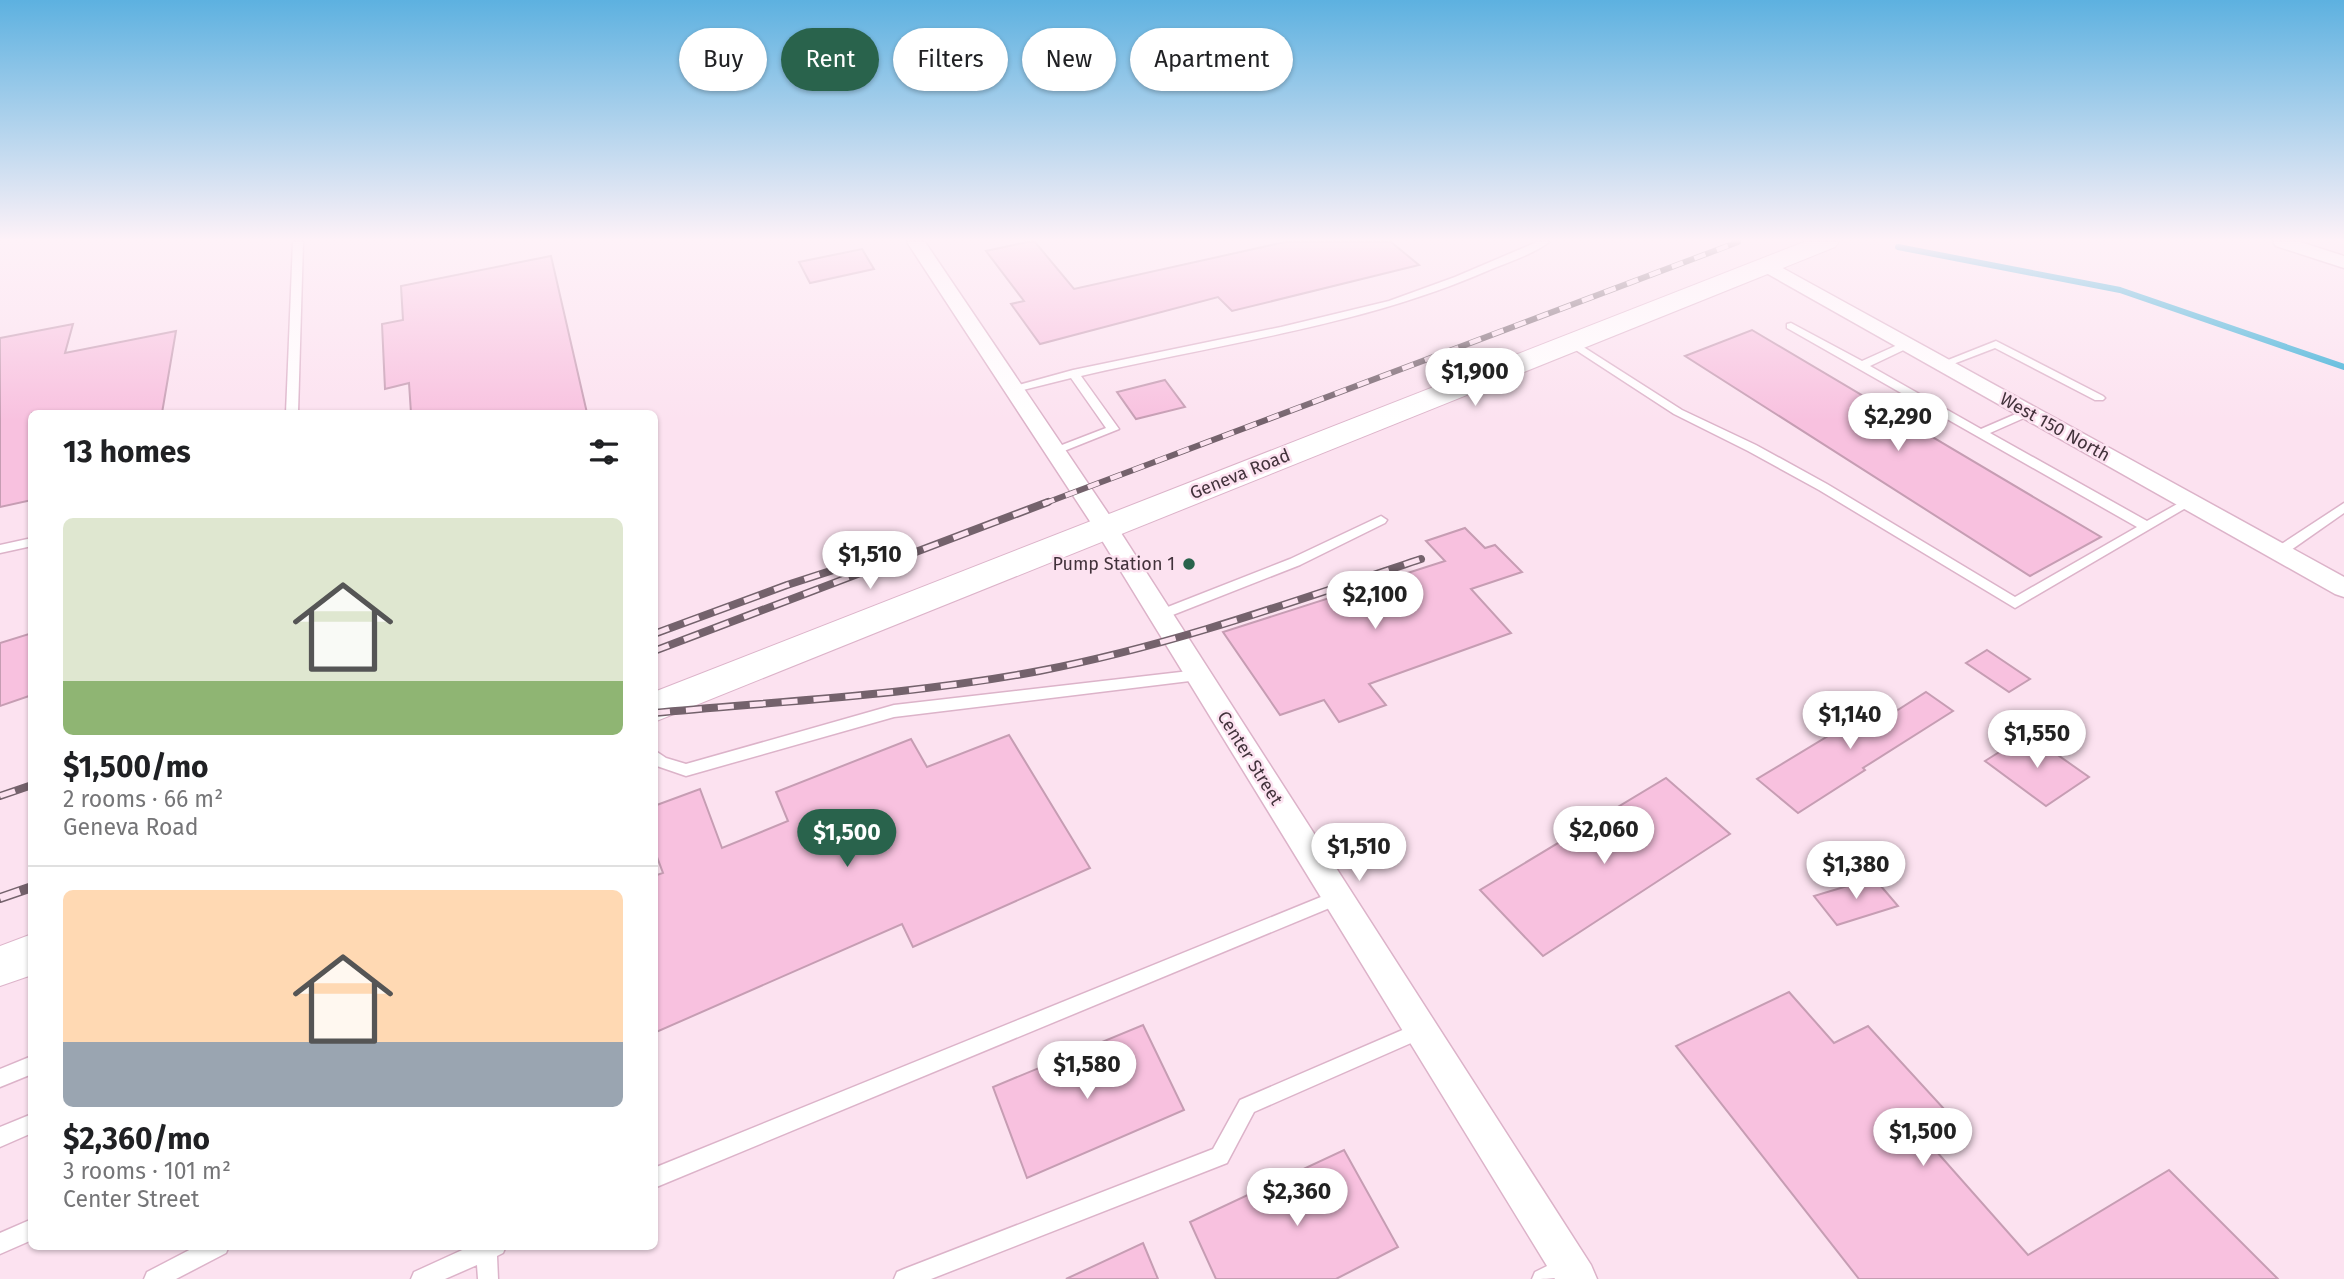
<!DOCTYPE html>
<meta charset="utf-8">
<style>
:root{--surface:#fff;--page:#f6f6f6;--text:#202124;--muted:#757577;--line:#e0e0e0;--accent:#29634c}
body{margin:0;font-family:"Fira Sans",sans-serif;background:var(--page);color:var(--text);height:100vh;display:flex;flex-direction:column;font-size:26px;white-space:nowrap}
*{box-sizing:border-box;margin:0}
p{font-size:23px;color:var(--muted)}
.icon{flex:none;width:38px;height:38px;fill:none;stroke:currentColor;stroke-width:2;stroke-linecap:round;stroke-linejoin:round}
.map{position:relative;flex:1;overflow:hidden}
.details{position:absolute;left:28px;top:410px;width:630px;height:840px;display:flex;flex-direction:column;background:var(--surface);border-radius:10px;box-shadow:0 2px 5px #0004}
.details>*{flex:none}
.hud{position:absolute;left:679px;top:28px;width:665px;height:63px;display:flex;gap:14px}
.price{position:absolute;translate:-50% -60px;padding:0 16px;border-radius:24px;background:#fff;color:#222;font-size:23px;line-height:46px;filter:drop-shadow(0 2px 4px #0008)}
.price::after{content:'';position:absolute;left:50%;top:42px;width:21px;height:16px;margin-left:-10px;background:inherit;clip-path:polygon(0 0,100% 0,50% 100%)}
.price.current{background:var(--accent);color:#fff}
ul{padding:0;list-style:none}
li{display:grid;align-content:center;gap:14px;height:371px;padding:0 35px}
li+li{border-top:2px solid var(--line)}
li span{display:grid;place-items:center;height:217px;border-radius:10px;color:#555}
li>.icon{margin-inline-start:auto}
span .icon{width:126px;height:126px;fill:#fffc;stroke-width:1}
li b{font-size:30px}
h2{display:flex;justify-content:space-between;align-items:center;height:84px;padding:0 35px;font-size:30px}
.chip{padding:0 24px;border-radius:32px;background:var(--surface);box-shadow:0 2px 5px #0004;font-size:24px;line-height:63px}
.chip.current{background:var(--accent);color:#fff}
.map>svg:first-child{display:block}
.lines{fill:none;stroke-linecap:round;stroke-linejoin:round}
.stream{stroke:#2dacd5;stroke-width:6}
.building{fill:#f8c1df;stroke:#c69db3;stroke-width:2}
.service-casing{stroke:#dcb3c9;stroke-width:3}
.minor-casing{stroke:#dcb3c9;stroke-width:3}
.secondary-casing{stroke:#dcb3c9;stroke-width:2}
.service{fill:#fff;fill-rule:evenodd}
.minor{fill:#fff;fill-rule:evenodd}
.secondary{fill:#fff;fill-rule:evenodd}
.rail-far2-casing{stroke:#74626c;stroke-width:6}
.rail-far1-casing{stroke:#74626c;stroke-width:8}
.rail-casing{stroke:#74626c;stroke-width:10}
.rail-far2{stroke:#fce2f0;stroke-width:4.5;stroke-dasharray:12;stroke-linecap:butt}
.rail-far1{stroke:#fce2f0;stroke-width:5;stroke-dasharray:16;stroke-linecap:butt}
.rail{stroke:#fce2f0;stroke-width:7;stroke-dasharray:21;stroke-linecap:butt}
.poi-dot{fill:#29634c;stroke:#fce2f0;stroke-width:2.5}
.labels{text-anchor:middle;dominant-baseline:central;stroke-width:5;stroke-linejoin:round;paint-order:stroke}
.street-label{font-size:18px;fill:#42323b;stroke:#fce2f0}
.poi-label{font-size:18px;fill:#42323b;stroke:#fce2f0;text-anchor:end}
</style>
<div class="map">
<svg width="2344" height="1279" viewBox="0 0 2344 1279">
<rect width="100%" height="100%" fill="#fce2f0"/>
<g class="lines">
<!-- stream -->
<path class="stream" d="M1898,247L2120,290L2344,367"/>
</g>
<!-- building -->
<g class="building">
<path d="M1027,242H1035L1074,289L1285,242H1391L1419,265L1232,311L1218,297L1040,344L1011,304L1024,301L986,251Z"/>
<path d="M862,249L874,269L810,283L799,262Z"/>
<path d="M551,256L587,413H411L409,383L385,389L382,324L403,320L401,286Z"/>
<path d="M73,324L65,353L176,331L162,413H32V500L0,507V338Z"/>
<path d="M1752,330L2101,537L2030,576L1685,356Z"/>
<path d="M1165,380L1185,407L1136,419L1117,392Z"/>
<path d="M1465,528L1485,548L1495,545L1522,572L1471,589L1511,633L1369,684L1386,705L1339,722L1324,700L1280,715L1223,632L1445,561L1426,541Z"/>
<path d="M32,633V695L0,706V643Z"/>
<path d="M1987,650L2030,679L2009,692L1966,663Z"/>
<path d="M1926,692L1953,711L1863,768L1865,770L1798,813L1757,779L1881,704L1893,713Z"/>
<path d="M2028,734L2089,777L2046,806L1985,761Z"/>
<path d="M1009,735L1090,868L913,947L902,924L654,1033V876L663,873L654,849V806L700,789L722,848L788,821L776,792L911,739L927,767Z"/>
<path d="M1666,778L1730,834L1543,956L1480,890Z"/>
<path d="M1874,878L1898,906L1837,925L1814,896Z"/>
<path d="M1789,992L1834,1043L1868,1026L1967,1134L1936,1151L2028,1255L2169,1170L2278,1279H1859L1676,1046Z"/>
<path d="M1143,1025L1184,1110L1027,1178L993,1087Z"/>
<path d="M1344,1150L1398,1247L1336,1279H1216L1190,1222Z"/>
<path d="M1143,1243L1158,1279H1066Z"/>
</g>
<g class="lines">
<defs>
<g id="service">
<path d="M293,242H303L298,413H286Z"/>
<path d="M1537,242H1549C1532,255 1506,263 1487,271C1358,327 1217,344 1081,376L1119,429L1059,453H1051L1049,450L1106,428L1071,378L1015,392L1009,389L1011,387L1073,370L1281,327L1389,301L1455,277Z"/>
<path d="M1791,323L1862,361L1904,342H1912V346L1870,366L1981,429L2025,410H2033V414L1990,433L2147,521L2186,499L2190,498L2196,502L2015,608L1819,490L1748,451L1674,414L1565,343L1566,341H1574L1682,410L1756,445L1827,484L2015,597L2137,527L1787,328V324Z"/>
<path d="M1996,341L2103,396L2105,398L2103,400H2095L1995,348L1948,366L1944,367L1938,364Z"/>
<path d="M2344,503V513L2284,555H2274L2272,552L2274,549Z"/>
<path d="M1381,516L1387,520L1385,523L1300,565L1165,618L1160,620L1153,615L1155,612L1290,559Z"/>
<path d="M32,538V546L0,553V545Z"/>
<path d="M1198,670L1203,671L1205,675L1203,679L1198,680L894,717L686,776L654,765V750L666,758L686,764L894,705Z"/>
<path d="M1338,890L1344,892L1346,897L1344,902L654,1188V1168Z"/>
<path d="M1421,1022L1427,1024L1430,1030L1427,1036L1254,1112L1227,1163L931,1279H894L897,1272L904,1269L1213,1149L1240,1100Z"/>
<path d="M32,1056V1074L0,1087V1069Z"/>
<path d="M32,1114V1133L0,1147V1127Z"/>
<path d="M32,1219V1240L0,1254V1233Z"/>
<path d="M197,1246H229L226,1253L176,1279H144L147,1272Z"/>
<path d="M471,1246H506L503,1253L497,1256L498,1279H478L477,1265L445,1279H411L414,1272Z"/>
<path d="M1567,1256L1574,1259L1577,1266C1570,1279 1548,1279 1532,1279L1535,1272Z"/>
</g>
<g id="minor">
<path d="M907,242H925L1114,522L1591,1265L1597,1279H1555L1095,529Z"/>
<path d="M2273,242H2300L2344,256V268L2276,246Z"/>
<path d="M1766,259L2344,577V597L2335,594L1759,269L1757,265Z"/>
</g>
<g id="secondary">
<path d="M1804,242H1839L1835,247L654,722V692Z"/>
<path d="M32,934V975L0,986V946Z"/>
</g>
</defs>
<!-- service casing -->
<use href="#service" class="service-casing"/>
<!-- minor casing -->
<use href="#minor" class="minor-casing"/>
<!-- secondary casing -->
<use href="#secondary" class="secondary-casing"/>
<!-- service -->
<use href="#service" class="service"/>
<!-- minor -->
<use href="#minor" class="minor"/>
<!-- secondary -->
<use href="#secondary" class="secondary"/>
<defs>
<path id="rail-far2" d="M1043,504L1738,242"/>
<g id="rail-far1">
<path d="M654,634L787,585L883,554"/>
<path d="M654,651L1048,502"/>
<path d="M654,713C783,701 912,695 1039,671C1170,646 1295,601 1421,559"/>
<path d="M0,796L32,785"/>
</g>
<path id="rail" d="M0,898L32,887"/>
</defs>
<!-- rail-far2 casing -->
<use href="#rail-far2" class="rail-far2-casing"/>
<!-- rail-far1 casing -->
<use href="#rail-far1" class="rail-far1-casing"/>
<!-- rail casing -->
<use href="#rail" class="rail-casing"/>
<!-- rail-far2 -->
<use href="#rail-far2" class="rail-far2"/>
<!-- rail-far1 -->
<use href="#rail-far1" class="rail-far1"/>
<!-- rail -->
<use href="#rail" class="rail"/>
</g>
<!-- sky -->
<linearGradient id="sky" x2="0" y2="1"><stop stop-color="#5db1e0"/><stop offset="0.57" stop-color="#fef2f8"/><stop offset="1" stop-color="#fef2f8" stop-opacity="0"/></linearGradient>
<rect width="2344" height="421" fill="url(#sky)"/>
<!-- markers -->
<circle class="poi-dot" cx="1189" cy="564" r="7"/>
<g class="labels">
<!-- street labels -->
<g class="street-label">
<text transform="translate(2055 427) rotate(29)">West 150 North</text>
<text transform="translate(1240 474) rotate(-22)">Geneva Road</text>
<text transform="translate(1250 758) rotate(58)">Center Street</text>
</g>
<!-- poi labels -->
<g class="poi-label">
<text x="1175" y="564">Pump Station 1</text>
</g>
</g>
</svg>
<b class="price" style="left:1475px;top:408px">$1,900</b>
<b class="price" style="left:1898px;top:453px">$2,290</b>
<b class="price" style="left:870px;top:591px">$1,510</b>
<b class="price" style="left:1375px;top:631px">$2,100</b>
<b class="price" style="left:1850px;top:751px">$1,140</b>
<b class="price" style="left:2037px;top:770px">$1,550</b>
<b class="price" style="left:1604px;top:866px">$2,060</b>
<b class="price current" style="left:847px;top:869px">$1,500</b>
<b class="price" style="left:1359px;top:883px">$1,510</b>
<b class="price" style="left:1856px;top:901px">$1,380</b>
<b class="price" style="left:1087px;top:1101px">$1,580</b>
<b class="price" style="left:1923px;top:1168px">$1,500</b>
<b class="price" style="left:1297px;top:1228px">$2,360</b>
<div class="hud">
<a class="chip">Buy</a>
<a class="chip current">Rent</a>
<a class="chip">Filters</a>
<a class="chip">New</a>
<a class="chip">Apartment</a>
</div>
<section class="details">
<h2>13 homes<svg class="icon" aria-label="filters" viewBox="0 0 24 24"><path d="M4 7h16M4 17h16"/><circle cx="9" cy="7" r="2"/><circle cx="15" cy="17" r="2"/></svg></h2>
<ul>
<li><span style="background:linear-gradient(#dfe7d0 75%,#8fb573 0)"><svg class="icon" aria-label="home" viewBox="0 0 24 24"><path d="M3 11l9-7 9 7M6 9v11h12V9"/></svg></span><div><b>$1,500/mo</b><p>2 rooms · 66 m²</p><p>Geneva Road</p></div></li>
<li><span style="background:linear-gradient(#ffd9b3 70%,#9aa5b1 0)"><svg class="icon" aria-label="home" viewBox="0 0 24 24"><path d="M3 11l9-7 9 7M6 9v11h12V9"/></svg></span><div><b>$2,360/mo</b><p>3 rooms · 101 m²</p><p>Center Street</p></div></li>
</ul>
</section>
</div>
